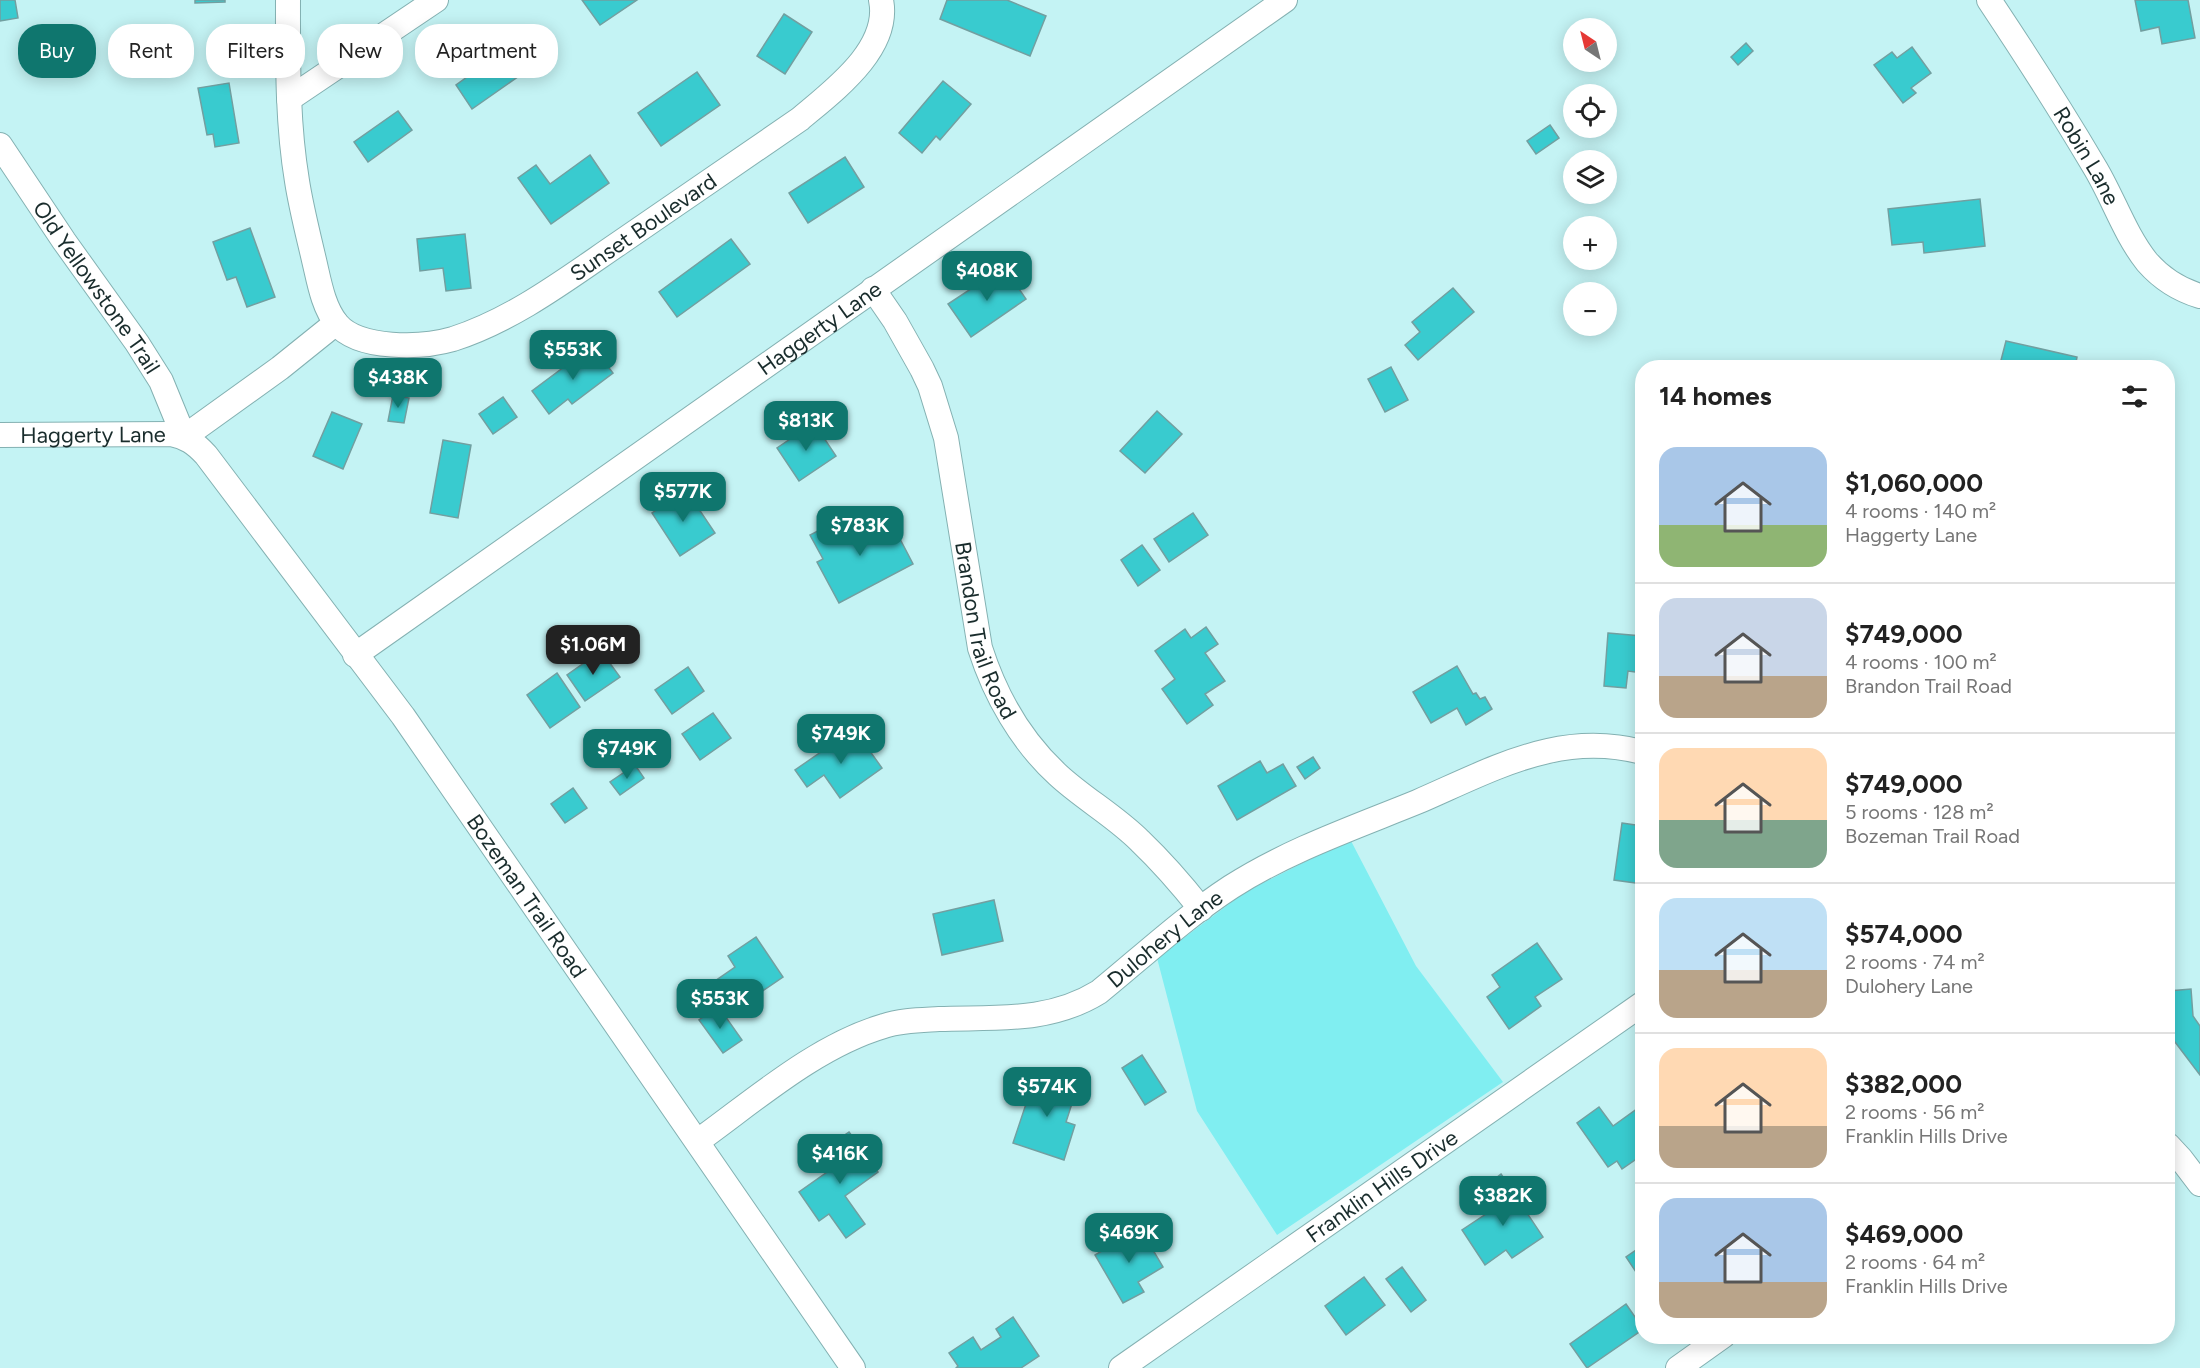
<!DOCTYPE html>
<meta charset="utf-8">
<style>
:root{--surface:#fff;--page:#f2f2f2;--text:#222;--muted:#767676;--line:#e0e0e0;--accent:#0f766e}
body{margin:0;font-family:Figtree,sans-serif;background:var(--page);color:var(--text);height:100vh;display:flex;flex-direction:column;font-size:22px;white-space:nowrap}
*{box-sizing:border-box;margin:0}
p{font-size:20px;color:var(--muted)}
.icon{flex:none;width:33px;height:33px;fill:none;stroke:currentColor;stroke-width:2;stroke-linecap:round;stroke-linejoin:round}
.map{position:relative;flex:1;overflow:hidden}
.sheet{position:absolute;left:1635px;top:360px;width:540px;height:984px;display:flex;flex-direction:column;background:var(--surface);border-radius:24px;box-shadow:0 3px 15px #0003}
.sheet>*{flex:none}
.guide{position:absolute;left:18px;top:24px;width:570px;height:54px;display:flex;gap:12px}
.needle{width:39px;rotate:325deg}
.controls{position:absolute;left:1563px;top:18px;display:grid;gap:12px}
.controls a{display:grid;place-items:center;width:54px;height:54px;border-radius:50%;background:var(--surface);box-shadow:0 3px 15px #0003;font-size:30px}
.price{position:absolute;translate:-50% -51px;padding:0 14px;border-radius:12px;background:var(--accent);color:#fff;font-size:20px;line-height:39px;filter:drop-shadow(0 2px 3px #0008)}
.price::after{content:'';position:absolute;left:50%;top:36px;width:18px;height:14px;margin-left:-9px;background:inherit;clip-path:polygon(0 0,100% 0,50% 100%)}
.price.on{background:#222;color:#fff}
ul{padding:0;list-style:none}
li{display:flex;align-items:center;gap:18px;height:150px;padding:0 24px}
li+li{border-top:2px solid var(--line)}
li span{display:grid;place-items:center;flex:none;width:168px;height:120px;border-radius:18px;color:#555}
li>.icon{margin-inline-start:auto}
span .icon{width:72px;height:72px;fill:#fffc;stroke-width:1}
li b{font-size:26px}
h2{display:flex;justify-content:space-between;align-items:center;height:72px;padding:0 24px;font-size:26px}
.pill{padding:0 21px;border-radius:24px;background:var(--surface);box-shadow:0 3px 15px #0003;font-size:21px;line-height:54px}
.pill.on{background:var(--accent);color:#fff}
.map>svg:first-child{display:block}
.green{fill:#80eef1}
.building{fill:#39cbcf;stroke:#729fa0;stroke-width:1.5}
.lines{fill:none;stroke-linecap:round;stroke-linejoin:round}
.minor-casing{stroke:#84b1b2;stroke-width:26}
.minor{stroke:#fff;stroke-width:24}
.labels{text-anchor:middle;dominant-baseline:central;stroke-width:5;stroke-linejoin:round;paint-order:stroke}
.street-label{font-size:22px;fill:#192c2c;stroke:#c4f3f4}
</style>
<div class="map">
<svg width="2200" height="1368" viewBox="0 0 2200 1368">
<rect width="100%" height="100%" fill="#c4f3f4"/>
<!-- green -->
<path class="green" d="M1350,839L1416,966L1503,1082L1277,1235L1197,1111L1157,958L1245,892Z"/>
<!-- building -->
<g class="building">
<path d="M0,0H15L18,18L0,21Z"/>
<path d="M195,0H225V2L195,3Z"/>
<path d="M582,0H637L600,25Z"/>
<path d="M947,0H1007L1046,16L1030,56L940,19Z"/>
<path d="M2135,0H2188L2195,38L2162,44L2159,27L2141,31Z"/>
<path d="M784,14L812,32L785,74L757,56Z"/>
<path d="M491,37L519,76L472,109L456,85L478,69L467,54Z"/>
<path d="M1746,43L1753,51L1738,65L1731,57Z"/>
<path d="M1912,47L1931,73L1911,88L1916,93L1903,103L1874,65L1892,52L1897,58Z"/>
<path d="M697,72L720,105L661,146L638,113Z"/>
<path d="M943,81L971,104L940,140L936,136L922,153L899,133Z"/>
<path d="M229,83L239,143L215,147L213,134L207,135L198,88Z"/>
<path d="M398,111L412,130L368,162L354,142Z"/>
<path d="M1550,125L1559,138L1536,154L1527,141Z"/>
<path d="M590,155L609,183L551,224L518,178L536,165L550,184Z"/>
<path d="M845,157L864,187L808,223L789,193Z"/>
<path d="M1980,199L1985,246L1924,253L1923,242L1892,245L1888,209Z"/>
<path d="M250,228L275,297L247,307L236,277L227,280L213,242Z"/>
<path d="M465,234L471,288L446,291L443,268L420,271L417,239Z"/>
<path d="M731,239L750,264L677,317L659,292Z"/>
<path d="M1004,267L1026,299L971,337L948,304Z"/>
<path d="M1453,288L1474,312L1418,360L1405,345L1420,332L1412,322Z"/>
<path d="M2006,341L2077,357L2075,368H1999Z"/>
<path d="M592,346L613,373L572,404L568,399L549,414L532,391Z"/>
<path d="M1391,367L1408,400L1385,412L1368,379Z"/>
<path d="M393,395L409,398L404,423L388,421Z"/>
<path d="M503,397L517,417L493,434L479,414Z"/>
<path d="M1157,411L1182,434L1145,473L1120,451Z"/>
<path d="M332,412L362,424L343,469L313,456Z"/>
<path d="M814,423L836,456L799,481L777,448Z"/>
<path d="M443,440L471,445L458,518L430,513Z"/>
<path d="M686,490L715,533L680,556L652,513Z"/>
<path d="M1193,513L1208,535L1169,562L1154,539Z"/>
<path d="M887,514L913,564L839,603L817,562L823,559L810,535L833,523L841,538Z"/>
<path d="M1142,545L1160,570L1138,586L1121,560Z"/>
<path d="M1206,627L1218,644L1205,653L1225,681L1205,694L1213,705L1187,724L1162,689L1175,679L1155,651L1185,629L1191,638Z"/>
<path d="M1608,633L1642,636V673L1628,671L1626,688L1604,686Z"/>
<path d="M601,651L620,677L585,701L567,675Z"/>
<path d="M1457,666L1473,694L1476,693L1480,699L1485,697L1492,709L1466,725L1457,708L1431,723L1413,692Z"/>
<path d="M688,667L704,691L672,714L655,690Z"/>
<path d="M557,673L580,707L550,728L527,695Z"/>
<path d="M713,713L731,738L700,760L682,734Z"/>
<path d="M854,729L882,768L840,798L824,775L807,787L795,770Z"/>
<path d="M1313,757L1320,768L1305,779L1297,767Z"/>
<path d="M1260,761L1267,773L1283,764L1296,786L1237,820L1218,786Z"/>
<path d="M635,765L644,778L620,795L610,782Z"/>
<path d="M573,788L587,808L565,823L551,804Z"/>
<path d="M1622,823L1642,826V884L1614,880Z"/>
<path d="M994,900L1003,941L942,955L933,914Z"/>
<path d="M756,937L783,977L735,1010L715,981L735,967L728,956Z"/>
<path d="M1537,943L1562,979L1535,997L1541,1006L1509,1029L1487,997L1500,987L1492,975Z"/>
<path d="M2191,989L2193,1016L2200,1026V1075L2175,1042H2168V991Z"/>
<path d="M718,1006L742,1040L723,1053L699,1020Z"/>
<path d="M1142,1055L1166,1092L1145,1105L1122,1068Z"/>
<path d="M1036,1074L1077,1088L1066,1122L1075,1125L1064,1160L1013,1143Z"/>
<path d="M1641,1106L1642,1155L1622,1169L1617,1161L1608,1167L1577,1123L1599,1107L1613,1126Z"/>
<path d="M849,1132L878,1172L845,1196L865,1224L846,1238L829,1214L819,1221L799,1192L837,1165L826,1148Z"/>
<path d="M1501,1174L1543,1237L1512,1258L1506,1250L1485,1265L1462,1230L1504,1202L1491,1182Z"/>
<path d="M1140,1228L1163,1267L1138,1282L1144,1292L1123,1303L1095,1255Z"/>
<path d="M1642,1246V1276L1640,1278L1626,1257Z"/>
<path d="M1402,1267L1426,1300L1411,1312L1386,1279Z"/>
<path d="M1364,1277L1385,1305L1346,1335L1325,1306Z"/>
<path d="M1626,1304L1642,1327V1330L1587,1368L1570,1344Z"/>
<path d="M1013,1317L1039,1356L1021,1368H956L958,1366L949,1353L973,1337L981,1350L1001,1337L996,1329Z"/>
</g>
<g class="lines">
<defs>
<g id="minor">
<path id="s1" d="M288,0C288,60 287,121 297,181C301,207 308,234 314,260C319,281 323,307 337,324C359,350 422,348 453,339C515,319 568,278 621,242C681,201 740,160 800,119C833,91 891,49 881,0"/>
<path id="s2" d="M1989,0C2025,54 2061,110 2094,166C2113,197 2124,233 2147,262C2161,278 2180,290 2200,296"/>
<path d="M289,99L436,0"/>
<path id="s3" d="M0,145L64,241L137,343L161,381L184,437"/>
<path id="s4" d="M873,289L895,321L922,369L930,386L946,438L980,648C995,695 1021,741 1058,775C1084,799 1115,816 1140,841C1162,862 1182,885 1201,909"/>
<path id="s5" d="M0,435L171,434C186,437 195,443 206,455L403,716L853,1368"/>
<path d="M184,437L280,368L336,323"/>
<path id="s6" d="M355,655L1285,0"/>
<path id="s7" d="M698,1141C755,1100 816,1046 884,1026C901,1020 921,1020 939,1019C995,1017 1049,1023 1099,992C1142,957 1185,917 1231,887C1289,850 1353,828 1417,802C1459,784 1503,761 1548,751C1579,744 1611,744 1642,752"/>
<path d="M2168,1145L2181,1159L2200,1184"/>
<path id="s8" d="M1121,1368L1642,1004"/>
<path d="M1678,1368L1723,1336"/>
</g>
</defs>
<!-- minor casing -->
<use href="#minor" class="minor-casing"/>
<!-- minor -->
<use href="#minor" class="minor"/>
</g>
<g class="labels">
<!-- street labels -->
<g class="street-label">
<text stroke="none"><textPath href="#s2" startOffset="184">Robin Lane</textPath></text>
<text stroke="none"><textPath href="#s1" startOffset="674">Sunset Boulevard</textPath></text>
<text stroke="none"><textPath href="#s3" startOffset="172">Old Yellowstone Trail</textPath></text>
<text stroke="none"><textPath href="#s6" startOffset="568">Haggerty Lane</textPath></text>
<text stroke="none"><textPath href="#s5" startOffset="93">Haggerty Lane</textPath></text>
<text stroke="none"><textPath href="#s4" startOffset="364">Brandon Trail Road</textPath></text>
<text stroke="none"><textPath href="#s5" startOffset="758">Bozeman Trail Road</textPath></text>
<text stroke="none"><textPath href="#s7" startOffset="525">Dulohery Lane</textPath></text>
<text stroke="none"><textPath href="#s8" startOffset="318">Franklin Hills Drive</textPath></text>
</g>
</g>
</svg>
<div class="controls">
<a><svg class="needle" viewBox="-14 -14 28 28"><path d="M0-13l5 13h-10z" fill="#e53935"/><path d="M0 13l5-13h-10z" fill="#767676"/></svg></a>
<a><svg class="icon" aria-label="locate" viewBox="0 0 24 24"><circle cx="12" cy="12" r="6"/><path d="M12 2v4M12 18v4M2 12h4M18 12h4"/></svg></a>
<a><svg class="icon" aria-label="layers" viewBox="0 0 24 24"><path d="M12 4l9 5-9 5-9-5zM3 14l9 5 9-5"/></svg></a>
<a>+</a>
<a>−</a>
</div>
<b class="price" style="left:987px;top:302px">$408K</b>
<b class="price" style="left:573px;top:381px">$553K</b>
<b class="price" style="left:398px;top:409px">$438K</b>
<b class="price" style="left:806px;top:452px">$813K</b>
<b class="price" style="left:683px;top:523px">$577K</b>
<b class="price" style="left:860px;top:557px">$783K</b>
<b class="price on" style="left:593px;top:676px">$1.06M</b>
<b class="price" style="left:841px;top:765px">$749K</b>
<b class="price" style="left:627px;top:780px">$749K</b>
<b class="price" style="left:720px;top:1030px">$553K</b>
<b class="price" style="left:1047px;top:1118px">$574K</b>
<b class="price" style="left:840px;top:1185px">$416K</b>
<b class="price" style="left:1503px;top:1227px">$382K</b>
<b class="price" style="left:1129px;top:1264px">$469K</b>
<div class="guide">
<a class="pill on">Buy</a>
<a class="pill">Rent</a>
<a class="pill">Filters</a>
<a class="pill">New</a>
<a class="pill">Apartment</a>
</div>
<section class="sheet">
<h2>14 homes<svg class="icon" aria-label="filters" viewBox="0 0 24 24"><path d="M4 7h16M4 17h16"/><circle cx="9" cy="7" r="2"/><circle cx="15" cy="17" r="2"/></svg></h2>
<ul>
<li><span style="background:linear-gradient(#a9c7e8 65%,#8fb573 0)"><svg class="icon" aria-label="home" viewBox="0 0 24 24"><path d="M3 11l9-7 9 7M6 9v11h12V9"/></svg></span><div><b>$1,060,000</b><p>4 rooms · 140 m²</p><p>Haggerty Lane</p></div></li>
<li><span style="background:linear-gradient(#c9d6e8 65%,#b9a48a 0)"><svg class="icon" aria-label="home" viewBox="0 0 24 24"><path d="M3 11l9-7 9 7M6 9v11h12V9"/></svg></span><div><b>$749,000</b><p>4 rooms · 100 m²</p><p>Brandon Trail Road</p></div></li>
<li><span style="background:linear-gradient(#ffd9b3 60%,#7fa58c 0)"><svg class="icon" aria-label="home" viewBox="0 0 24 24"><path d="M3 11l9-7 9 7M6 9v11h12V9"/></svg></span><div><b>$749,000</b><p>5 rooms · 128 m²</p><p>Bozeman Trail Road</p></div></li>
<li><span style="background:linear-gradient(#bfe0f5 60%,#b9a48a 0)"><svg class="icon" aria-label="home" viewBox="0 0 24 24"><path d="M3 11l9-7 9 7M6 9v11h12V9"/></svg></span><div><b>$574,000</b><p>2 rooms · 74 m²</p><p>Dulohery Lane</p></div></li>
<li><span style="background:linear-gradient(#ffd9b3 65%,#b9a48a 0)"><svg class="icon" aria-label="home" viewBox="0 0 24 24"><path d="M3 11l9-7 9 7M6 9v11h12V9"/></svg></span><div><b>$382,000</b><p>2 rooms · 56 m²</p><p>Franklin Hills Drive</p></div></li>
<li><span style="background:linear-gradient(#a9c7e8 70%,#b9a48a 0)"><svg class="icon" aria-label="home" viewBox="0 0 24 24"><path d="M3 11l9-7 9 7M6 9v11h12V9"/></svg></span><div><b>$469,000</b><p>2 rooms · 64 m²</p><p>Franklin Hills Drive</p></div></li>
</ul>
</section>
</div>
